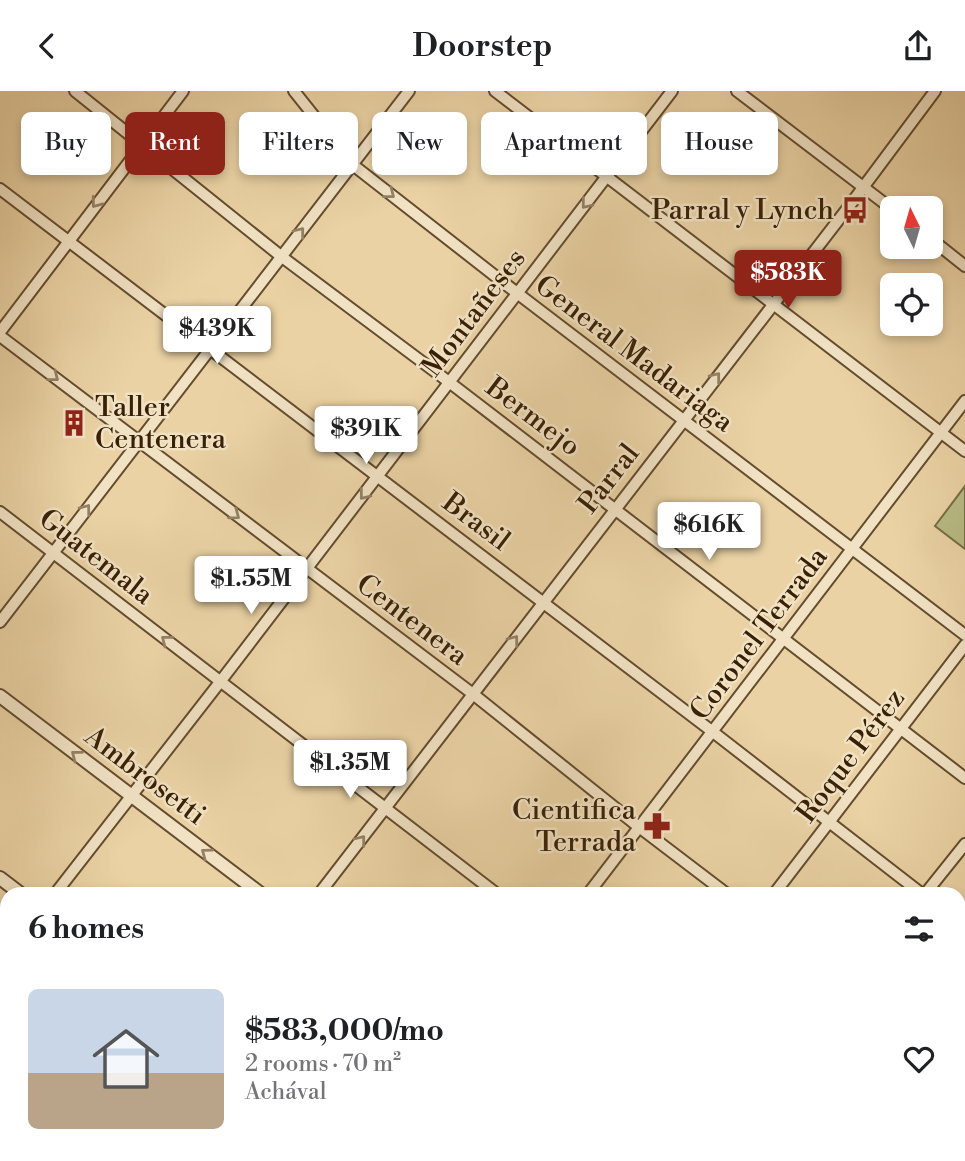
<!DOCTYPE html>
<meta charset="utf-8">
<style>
:root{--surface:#fff;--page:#f6f6f6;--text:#202124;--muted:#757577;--accent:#8f2418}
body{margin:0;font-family:"Libre Bodoni",serif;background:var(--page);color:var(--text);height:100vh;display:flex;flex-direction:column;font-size:26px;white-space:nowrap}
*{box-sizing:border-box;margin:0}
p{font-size:23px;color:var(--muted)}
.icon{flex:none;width:38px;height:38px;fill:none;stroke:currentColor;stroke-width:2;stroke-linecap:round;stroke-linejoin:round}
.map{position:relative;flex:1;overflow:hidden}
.panel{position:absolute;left:0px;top:796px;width:966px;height:275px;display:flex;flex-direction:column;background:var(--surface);border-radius:21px 21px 0 0;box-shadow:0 4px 10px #0003}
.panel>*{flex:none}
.banner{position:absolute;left:21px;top:21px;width:924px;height:63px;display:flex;gap:14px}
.needle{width:46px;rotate:355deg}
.fabs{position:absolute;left:880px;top:105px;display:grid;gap:14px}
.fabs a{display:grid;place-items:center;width:63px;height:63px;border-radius:10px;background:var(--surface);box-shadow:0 4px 10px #0003;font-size:35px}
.price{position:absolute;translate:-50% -60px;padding:0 16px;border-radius:7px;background:#fff;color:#222;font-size:23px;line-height:46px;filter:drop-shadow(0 2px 4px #0008)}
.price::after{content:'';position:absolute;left:50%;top:42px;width:21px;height:16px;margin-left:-10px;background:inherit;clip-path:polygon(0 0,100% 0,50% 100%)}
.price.active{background:var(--accent);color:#fff}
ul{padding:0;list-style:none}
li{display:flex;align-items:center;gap:21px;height:175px;padding:0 28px}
li span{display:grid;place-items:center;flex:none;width:196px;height:140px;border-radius:10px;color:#555}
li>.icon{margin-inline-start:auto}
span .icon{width:84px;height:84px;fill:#fffc;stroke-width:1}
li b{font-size:30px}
h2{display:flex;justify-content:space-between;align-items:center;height:84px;padding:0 28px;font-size:30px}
.pill{padding:0 24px;border-radius:10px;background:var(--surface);box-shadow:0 4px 10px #0003;font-size:24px;line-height:63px}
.pill.active{background:var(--accent);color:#fff}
header{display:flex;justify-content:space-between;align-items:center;height:91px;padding:0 28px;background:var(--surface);font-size:32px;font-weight:600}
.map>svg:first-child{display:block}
.green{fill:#b8bb85;stroke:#786e46;stroke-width:2}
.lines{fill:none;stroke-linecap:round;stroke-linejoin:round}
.minor-casing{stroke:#644c2e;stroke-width:14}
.tertiary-casing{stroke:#644c2e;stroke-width:16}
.minor{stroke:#f1e2c4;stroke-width:10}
.tertiary{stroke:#f1e2c4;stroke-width:12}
.oneway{stroke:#948165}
.labels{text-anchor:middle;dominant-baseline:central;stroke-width:5;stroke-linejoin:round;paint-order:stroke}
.poi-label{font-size:28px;fill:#382006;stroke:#f1e2c4;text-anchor:end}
.street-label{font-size:28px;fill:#382006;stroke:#f1e2c4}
</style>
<header><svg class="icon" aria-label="back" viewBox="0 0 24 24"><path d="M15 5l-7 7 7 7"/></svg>Doorstep<svg class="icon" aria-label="share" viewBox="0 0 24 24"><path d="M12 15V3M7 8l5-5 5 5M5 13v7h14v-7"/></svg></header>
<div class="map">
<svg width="965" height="1070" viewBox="0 0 965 1070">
<rect width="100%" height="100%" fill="#ead2a4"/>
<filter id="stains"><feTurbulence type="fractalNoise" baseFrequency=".00286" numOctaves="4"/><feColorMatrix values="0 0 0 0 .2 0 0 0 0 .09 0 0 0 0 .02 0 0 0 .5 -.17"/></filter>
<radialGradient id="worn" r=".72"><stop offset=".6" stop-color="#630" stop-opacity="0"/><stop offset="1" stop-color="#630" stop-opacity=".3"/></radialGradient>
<!-- green -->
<path class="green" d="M965,395V458L935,435Z"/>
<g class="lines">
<defs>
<g id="minor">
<path d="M75,0L282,166L449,291L965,687"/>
<path d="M294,0L353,74L517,202L965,544"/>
<path d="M495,0L965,360"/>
<path d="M737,0L892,118"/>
<path d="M0,98L713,641L922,803"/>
<path d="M931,148L965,175"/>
<path d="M0,241L183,0"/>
<path d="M0,245L473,603L639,736L727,803"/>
<path d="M0,421L497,803"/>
<path d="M0,531L409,0"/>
<path d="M55,803L220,591L672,0"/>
<path d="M319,803L850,114L935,0"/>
<path d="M588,803L965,310"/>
<path d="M774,803L965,554"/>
<path d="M925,803L965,753"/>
<path d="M959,978L965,983"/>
<path d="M0,1012L7,1003"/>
<path d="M172,1064L180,1070"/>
<path d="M838,1064L846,1070"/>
<path d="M119,1070L124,1064"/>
<path d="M568,1070L573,1064"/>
<path d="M725,1070L730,1064"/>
</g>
<g id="tertiary">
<path d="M0,605L261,803"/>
<path d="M0,787L21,803"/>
<path d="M959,1013L965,1005"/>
<path d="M368,1064L377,1070"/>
<path d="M605,1064L613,1070"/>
<path d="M915,1070L919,1064"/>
</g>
</defs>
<!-- minor casing -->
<use href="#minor" class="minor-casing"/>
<!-- tertiary casing -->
<use href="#tertiary" class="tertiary-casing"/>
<!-- minor -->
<use href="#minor" class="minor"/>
<!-- tertiary -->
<use href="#tertiary" class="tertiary"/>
</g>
<!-- one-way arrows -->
<defs><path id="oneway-chevron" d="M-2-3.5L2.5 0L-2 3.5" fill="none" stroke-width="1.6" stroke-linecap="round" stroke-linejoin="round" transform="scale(1.75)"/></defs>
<g class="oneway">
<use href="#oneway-chevron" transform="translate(390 103) rotate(38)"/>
<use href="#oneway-chevron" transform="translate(96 112) rotate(127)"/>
<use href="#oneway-chevron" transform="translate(586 113) rotate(128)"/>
<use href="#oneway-chevron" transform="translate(300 141) rotate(-52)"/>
<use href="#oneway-chevron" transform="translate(54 286) rotate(38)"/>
<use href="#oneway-chevron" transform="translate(716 286) rotate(-52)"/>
<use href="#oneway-chevron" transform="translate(364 404) rotate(128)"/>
<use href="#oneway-chevron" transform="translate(86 418) rotate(-53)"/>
<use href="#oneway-chevron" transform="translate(235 424) rotate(37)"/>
<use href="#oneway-chevron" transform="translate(166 549) rotate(-142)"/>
<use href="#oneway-chevron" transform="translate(514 549) rotate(-53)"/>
<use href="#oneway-chevron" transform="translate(76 664) rotate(-142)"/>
<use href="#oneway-chevron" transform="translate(361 749) rotate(-52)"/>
<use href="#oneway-chevron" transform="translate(206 762) rotate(-143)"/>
</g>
<!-- icons -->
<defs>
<symbol id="bus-bare" viewBox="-9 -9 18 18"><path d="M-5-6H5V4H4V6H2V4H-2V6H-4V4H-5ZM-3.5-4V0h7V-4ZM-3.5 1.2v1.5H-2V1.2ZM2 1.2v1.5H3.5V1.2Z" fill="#8f2418" stroke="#f1e2c4" stroke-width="2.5" paint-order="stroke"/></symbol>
<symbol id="building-bare" viewBox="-9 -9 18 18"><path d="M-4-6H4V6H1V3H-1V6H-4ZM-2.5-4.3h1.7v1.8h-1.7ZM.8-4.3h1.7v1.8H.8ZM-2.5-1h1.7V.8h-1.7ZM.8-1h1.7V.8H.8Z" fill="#8f2418" stroke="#f1e2c4" stroke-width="2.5" paint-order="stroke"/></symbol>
<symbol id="pharmacy-bare" viewBox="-9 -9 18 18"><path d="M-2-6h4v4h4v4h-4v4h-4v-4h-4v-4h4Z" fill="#8f2418" stroke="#f1e2c4" stroke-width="2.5" paint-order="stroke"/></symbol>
</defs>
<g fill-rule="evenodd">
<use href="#bus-bare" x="836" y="100" width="38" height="38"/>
<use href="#building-bare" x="55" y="313" width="38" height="38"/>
<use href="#pharmacy-bare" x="638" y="716" width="38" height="38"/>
</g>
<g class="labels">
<!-- poi labels -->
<g class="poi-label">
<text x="834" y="119">Parral y Lynch</text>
<text x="95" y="316" text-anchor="start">Taller<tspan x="95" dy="32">Centenera</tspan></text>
<text x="636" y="719">Cientifica<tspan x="636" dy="32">Terrada</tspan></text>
</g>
<!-- street labels -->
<g class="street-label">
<text transform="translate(474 222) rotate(-53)">Montañeses</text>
<text transform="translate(634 263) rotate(37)">General Madariaga</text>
<text transform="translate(533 326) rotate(37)">Bermejo</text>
<text transform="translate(609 388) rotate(-52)">Parral</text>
<text transform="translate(476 431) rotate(37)">Brasil</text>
<text transform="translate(96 466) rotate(38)">Guatemala</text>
<text transform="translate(412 529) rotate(37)">Centenera</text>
<text transform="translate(759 543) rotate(-53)">Coronel Terrada</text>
<text transform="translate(851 665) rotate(-53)">Roque Pérez</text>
<text transform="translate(145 685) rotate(37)">Ambrosetti</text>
</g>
</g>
<rect width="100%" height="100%" filter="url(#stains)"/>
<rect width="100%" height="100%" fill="url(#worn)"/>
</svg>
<div class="fabs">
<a><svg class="needle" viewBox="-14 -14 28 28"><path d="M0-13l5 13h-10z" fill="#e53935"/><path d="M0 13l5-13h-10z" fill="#757577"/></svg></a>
<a><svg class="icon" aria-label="locate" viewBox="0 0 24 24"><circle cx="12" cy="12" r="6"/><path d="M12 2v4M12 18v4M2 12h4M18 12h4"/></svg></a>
</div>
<b class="price active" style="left:788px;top:219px">$583K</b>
<b class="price" style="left:217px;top:275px">$439K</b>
<b class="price" style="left:366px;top:375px">$391K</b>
<b class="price" style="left:709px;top:471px">$616K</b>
<b class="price" style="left:251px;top:525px">$1.55M</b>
<b class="price" style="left:350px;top:709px">$1.35M</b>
<div class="banner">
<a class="pill">Buy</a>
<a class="pill active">Rent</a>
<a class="pill">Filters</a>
<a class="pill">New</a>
<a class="pill">Apartment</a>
<a class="pill">House</a>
</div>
<section class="panel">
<h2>6 homes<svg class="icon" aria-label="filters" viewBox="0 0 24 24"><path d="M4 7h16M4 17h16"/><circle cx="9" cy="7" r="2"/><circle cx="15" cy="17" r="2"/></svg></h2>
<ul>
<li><span style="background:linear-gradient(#c9d6e8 60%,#b9a48a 0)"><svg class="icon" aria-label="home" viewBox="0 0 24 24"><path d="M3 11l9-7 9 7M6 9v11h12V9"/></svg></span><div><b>$583,000/mo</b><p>2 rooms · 70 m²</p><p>Achával</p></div><svg class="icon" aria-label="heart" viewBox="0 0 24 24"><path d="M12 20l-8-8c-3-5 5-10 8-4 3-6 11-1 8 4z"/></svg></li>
</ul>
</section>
</div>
